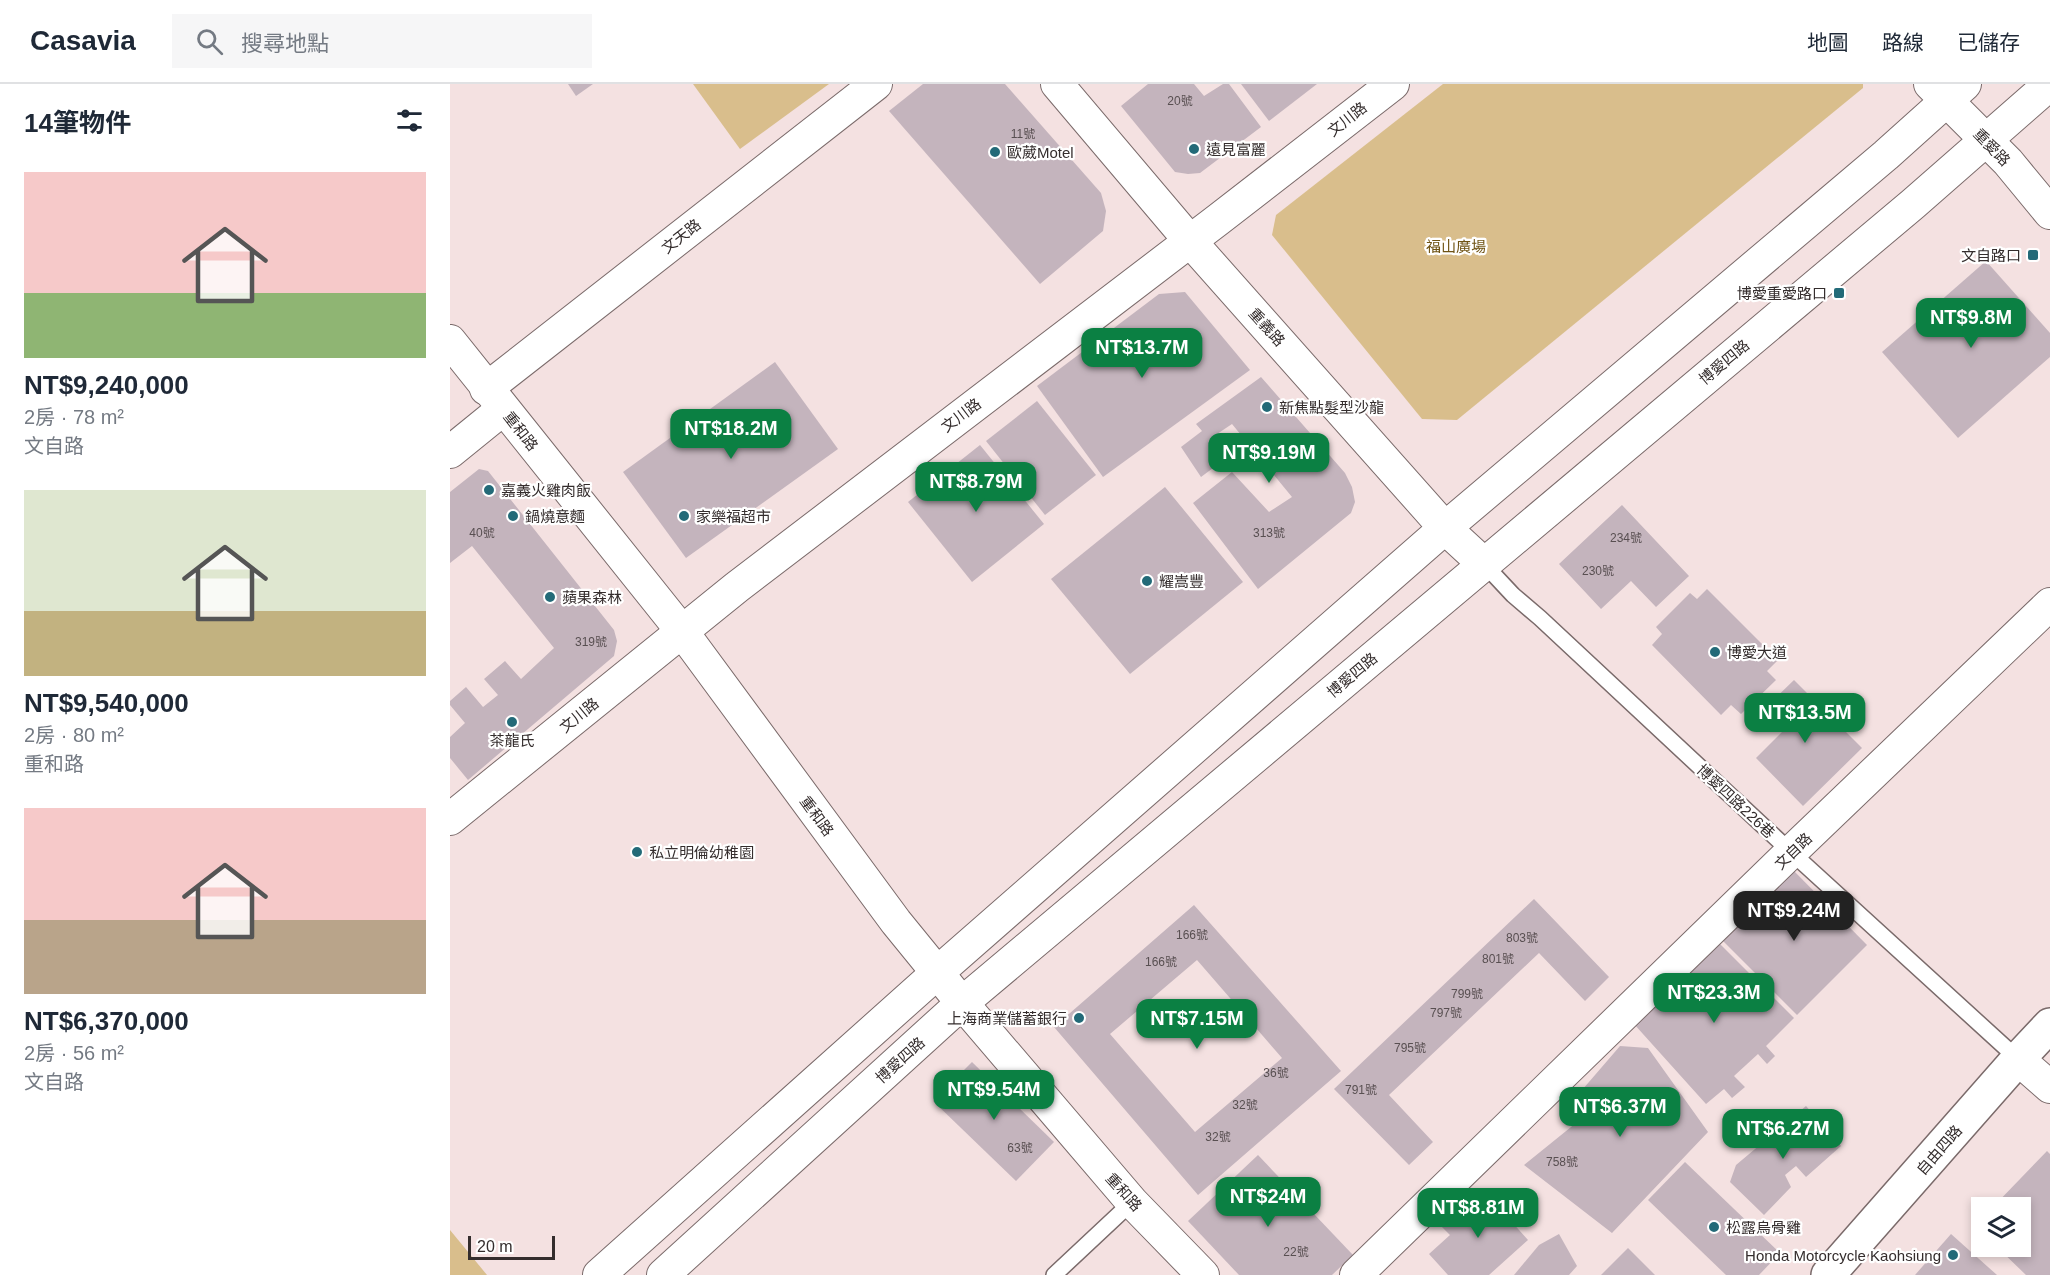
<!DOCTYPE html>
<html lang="zh-TW">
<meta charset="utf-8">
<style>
:root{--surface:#fff;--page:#f6f6f7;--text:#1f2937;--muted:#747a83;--line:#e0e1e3;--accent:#0b8043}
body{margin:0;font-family:Helvetica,"Noto Sans TC",sans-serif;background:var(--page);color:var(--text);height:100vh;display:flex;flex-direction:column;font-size:22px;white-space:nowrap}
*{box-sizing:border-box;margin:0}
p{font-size:20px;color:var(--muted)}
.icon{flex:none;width:33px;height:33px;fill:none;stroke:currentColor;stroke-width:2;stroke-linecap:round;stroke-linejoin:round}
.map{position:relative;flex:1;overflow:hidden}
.details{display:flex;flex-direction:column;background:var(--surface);width:450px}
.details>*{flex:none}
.fabs{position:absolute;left:1521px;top:1113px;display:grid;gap:12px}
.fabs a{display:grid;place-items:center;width:60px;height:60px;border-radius:0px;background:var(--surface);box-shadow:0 3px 9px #0003;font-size:30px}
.scale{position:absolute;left:18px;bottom:15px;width:87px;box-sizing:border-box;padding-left:6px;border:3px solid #342d2d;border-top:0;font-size:16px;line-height:21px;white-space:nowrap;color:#342d2d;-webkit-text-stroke:4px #fff;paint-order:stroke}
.price{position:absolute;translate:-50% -51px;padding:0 14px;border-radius:12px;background:var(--accent);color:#fff;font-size:20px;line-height:39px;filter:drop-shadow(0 2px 3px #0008)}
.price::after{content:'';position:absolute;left:50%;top:36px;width:18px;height:14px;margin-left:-9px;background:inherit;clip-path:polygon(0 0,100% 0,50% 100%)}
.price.current{background:#222;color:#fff}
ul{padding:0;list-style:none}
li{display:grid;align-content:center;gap:12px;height:318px;padding:0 24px}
li span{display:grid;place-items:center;height:186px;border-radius:0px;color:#555}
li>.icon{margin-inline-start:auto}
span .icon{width:108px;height:108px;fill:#fffc;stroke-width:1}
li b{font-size:26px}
h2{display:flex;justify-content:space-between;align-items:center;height:72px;padding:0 24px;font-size:26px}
header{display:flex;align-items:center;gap:36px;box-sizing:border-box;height:84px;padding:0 30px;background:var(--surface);border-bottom:2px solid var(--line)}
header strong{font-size:28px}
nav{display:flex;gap:33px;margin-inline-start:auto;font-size:21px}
.search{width:420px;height:54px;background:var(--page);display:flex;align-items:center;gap:15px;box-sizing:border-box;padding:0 21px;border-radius:0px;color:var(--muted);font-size:22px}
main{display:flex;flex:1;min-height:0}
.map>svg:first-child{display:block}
.green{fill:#d9be8c}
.building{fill:#c4b4bd;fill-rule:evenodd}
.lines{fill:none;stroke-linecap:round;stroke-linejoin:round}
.lane-casing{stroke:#7a6a6a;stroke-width:18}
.street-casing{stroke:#7a6a6a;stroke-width:34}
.secondary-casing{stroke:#7a6a6a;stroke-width:36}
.lane{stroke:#fff;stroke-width:15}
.street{stroke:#fff;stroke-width:32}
.secondary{stroke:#fff;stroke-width:33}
.poi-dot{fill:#236a78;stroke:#fff;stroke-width:2}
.labels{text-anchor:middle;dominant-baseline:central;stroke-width:4.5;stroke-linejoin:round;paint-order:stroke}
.number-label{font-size:12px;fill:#584f51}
.street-label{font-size:15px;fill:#342d2d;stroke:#fff}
.poi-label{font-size:15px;fill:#342d2d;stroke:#fff;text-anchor:start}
.park-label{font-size:15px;fill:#6f5314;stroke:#fff}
</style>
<header>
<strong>Casavia</strong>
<div class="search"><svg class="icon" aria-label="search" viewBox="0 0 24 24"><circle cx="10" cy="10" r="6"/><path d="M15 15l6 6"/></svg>搜尋地點</div>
<nav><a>地圖</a><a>路線</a><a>已儲存</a></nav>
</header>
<main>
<section class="details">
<h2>14筆物件<svg class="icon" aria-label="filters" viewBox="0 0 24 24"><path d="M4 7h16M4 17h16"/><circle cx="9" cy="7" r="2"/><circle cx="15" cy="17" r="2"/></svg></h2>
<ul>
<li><span style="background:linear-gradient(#f6c9c9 65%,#8fb573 0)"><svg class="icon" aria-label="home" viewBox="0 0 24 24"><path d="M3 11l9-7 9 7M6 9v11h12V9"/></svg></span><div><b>NT$9,240,000</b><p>2房 · 78 m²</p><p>文自路</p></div></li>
<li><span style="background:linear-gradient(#dfe7d0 65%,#c2b280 0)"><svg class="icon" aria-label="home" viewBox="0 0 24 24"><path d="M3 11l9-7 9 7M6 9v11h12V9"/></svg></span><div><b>NT$9,540,000</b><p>2房 · 80 m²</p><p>重和路</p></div></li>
<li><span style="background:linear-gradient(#f6c9c9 60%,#b9a48a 0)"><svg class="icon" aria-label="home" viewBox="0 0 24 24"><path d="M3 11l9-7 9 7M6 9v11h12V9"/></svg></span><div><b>NT$6,370,000</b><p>2房 · 56 m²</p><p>文自路</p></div></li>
</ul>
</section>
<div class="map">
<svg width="1600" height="1191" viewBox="0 0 1600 1191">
<rect width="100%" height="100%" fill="#f4e1e1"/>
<!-- green -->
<g class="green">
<path d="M243,0H379L290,65Z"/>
<path d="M993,0H1413V4L1007,336L972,335L822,151L826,131Z"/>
<path d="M0,1146L37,1191H0Z"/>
</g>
<!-- building -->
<g class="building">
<path d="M118,0H143L126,12Z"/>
<path d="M473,0H555L651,109L656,127L653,147L590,200L439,27Z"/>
<path d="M698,0H744L754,12L773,0H779L811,43L750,89L738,90L725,88L671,22Z"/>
<path d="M791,0H867L819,37Z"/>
<path d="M1536,177L1600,249V273L1508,354L1432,268Z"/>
<path d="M735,208L800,286L653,393L587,302L709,210Z"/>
<path d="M325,278L388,365L236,474L173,388Z"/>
<path d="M811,293L895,389L902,403L905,418L901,429L808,505L743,419L782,388L819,428L842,413L782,340L764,352L779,372L751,393L731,363L752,347L746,340Z"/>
<path d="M587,317L646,391L595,431L536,357Z"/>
<path d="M530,361L594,440L522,498L458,418Z"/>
<path d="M29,385L38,387L164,546L167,557L164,572L18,696L0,674V653L15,639L0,621V617L16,603L33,623L48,611L34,595L55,577L71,595L104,564L22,462L0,479V408Z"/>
<path d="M715,403L793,498L680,590L601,495Z"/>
<path d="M1172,421L1239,492L1206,523L1181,497L1151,525L1109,480Z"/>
<path d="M1257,505L1328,576L1317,587L1326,596L1291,630L1281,621L1271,631L1202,561L1212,550L1206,543L1240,509L1247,515Z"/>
<path d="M1344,596L1412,664L1353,722L1306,674L1332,648L1312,627Z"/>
<path d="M1342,785L1417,861L1347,931L1271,855Z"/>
<path d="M1084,815L1159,893L1135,917L1089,869L939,1011L983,1058L959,1081L884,1005Z"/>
<path d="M744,821L891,987L748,1111L604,943ZM747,876L832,974L745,1048L660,950Z"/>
<path d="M1268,858L1344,934L1316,962L1325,972L1317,980L1308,970L1284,992L1295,1003L1282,1014L1274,1005L1256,1020L1184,940Z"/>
<path d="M1170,962L1198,964L1258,1048L1162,1149L1074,1081L1126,1039L1120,1020Z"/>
<path d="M522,978L604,1058L566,1097L483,1017Z"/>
<path d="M1356,1022L1391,1062L1356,1093L1346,1082L1335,1091L1341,1103L1314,1131L1280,1098L1286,1081Z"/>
<path d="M1597,1067L1600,1070V1191H1576L1546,1162H1570V1124H1542Z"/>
<path d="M808,1071L903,1171L882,1191H789L738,1137Z"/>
<path d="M1235,1078L1330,1169L1309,1191H1276L1198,1116Z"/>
<path d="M1033,1106L1078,1156L1039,1191H998L979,1170L1000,1151L991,1142Z"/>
<path d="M1109,1150L1127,1182L1119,1191H1064L1089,1161Z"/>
<path d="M1501,1150L1547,1191H1465Z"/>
<path d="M1178,1164L1205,1191H1151Z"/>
</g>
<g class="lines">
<defs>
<g id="lane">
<path d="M1034,480L1063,511L1090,534L1341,768L1568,975"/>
<path d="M604,1191L682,1118"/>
</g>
<g id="street">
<path d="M607,0L740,157L995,444L1034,480"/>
<path d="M1480,0L1558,78L1600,129"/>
<path d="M0,257L231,546L446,838L512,919L682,1118L753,1191"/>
<path d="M36,305L426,0"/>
<path d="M0,368L53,325"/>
<path d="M0,735L287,503L769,135L943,0"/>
<path d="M1568,975L1600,1003"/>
<path d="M149,1191L487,889L995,444L1436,71L1515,0"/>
<path d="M213,1191L512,919L1463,120L1600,0"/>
<path d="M906,1191L1341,768L1600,520"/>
</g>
<path id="secondary" d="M1378,1191L1568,975L1600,941"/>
</defs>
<!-- lane casing -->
<use href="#lane" class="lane-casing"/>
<!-- street casing -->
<use href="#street" class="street-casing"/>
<!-- secondary casing -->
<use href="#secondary" class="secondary-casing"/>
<!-- lane -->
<use href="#lane" class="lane"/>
<!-- street -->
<use href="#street" class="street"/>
<!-- secondary -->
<use href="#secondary" class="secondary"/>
</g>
<!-- markers -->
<g class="poi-dot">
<circle cx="744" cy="65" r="6"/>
<circle cx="545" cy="68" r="6"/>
<rect x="1577" y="165" width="12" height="12" rx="3"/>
<rect x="1383" y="203" width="12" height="12" rx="3"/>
<circle cx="817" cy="323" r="6"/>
<circle cx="39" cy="406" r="6"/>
<circle cx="63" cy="432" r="6"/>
<circle cx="234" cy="432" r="6"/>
<circle cx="697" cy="497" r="6"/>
<circle cx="100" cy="513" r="6"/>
<circle cx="1265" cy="568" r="6"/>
<circle cx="62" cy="638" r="6"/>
<circle cx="187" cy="768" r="6"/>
<circle cx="629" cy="934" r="6"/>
<circle cx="1264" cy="1143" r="6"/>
<circle cx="1503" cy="1171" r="6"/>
</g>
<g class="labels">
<!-- number labels -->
<g class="number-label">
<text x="730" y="17">20號</text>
<text x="573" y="50">11號</text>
<text x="32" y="449">40號</text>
<text x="819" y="449">313號</text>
<text x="1176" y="454">234號</text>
<text x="1148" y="487">230號</text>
<text x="141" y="558">319號</text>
<text x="742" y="851">166號</text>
<text x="1072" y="854">803號</text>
<text x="1048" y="875">801號</text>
<text x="711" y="878">166號</text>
<text x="1017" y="910">799號</text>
<text x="996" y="929">797號</text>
<text x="960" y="964">795號</text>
<text x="826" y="989">36號</text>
<text x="911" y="1006">791號</text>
<text x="795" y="1021">32號</text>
<text x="768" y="1053">32號</text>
<text x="570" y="1064">63號</text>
<text x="1112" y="1078">758號</text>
<text x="846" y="1168">22號</text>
</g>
<!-- street labels -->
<g class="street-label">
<text transform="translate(897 35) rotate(-38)">文川路</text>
<text transform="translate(1542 63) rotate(46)">重愛路</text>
<text transform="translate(231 152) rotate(-38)">文天路</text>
<text transform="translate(817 243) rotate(48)">重義路</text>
<text transform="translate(1274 278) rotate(-40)">博愛四路</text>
<text transform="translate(511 331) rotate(-37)">文川路</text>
<text transform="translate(71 347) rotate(52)">重和路</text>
<text transform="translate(902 591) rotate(-40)">博愛四路</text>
<text transform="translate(129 631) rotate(-39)">文川路</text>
<text transform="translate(1286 717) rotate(43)">博愛四路226巷</text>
<text transform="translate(367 732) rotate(54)">重和路</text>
<text transform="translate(1343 767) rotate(-44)">文自路</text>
<text transform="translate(450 976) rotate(-42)">博愛四路</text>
<text transform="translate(1489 1066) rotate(-49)">自由四路</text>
<text transform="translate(674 1108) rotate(48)">重和路</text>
</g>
<!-- poi labels -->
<g class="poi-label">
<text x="756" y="65">遠見富麗</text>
<text x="557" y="68">歐葳Motel</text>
<text x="1571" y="171" text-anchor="end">文自路口</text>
<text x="1377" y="209" text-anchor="end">博愛重愛路口</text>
<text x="829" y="323">新焦點髮型沙龍</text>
<text x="51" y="406">嘉義火雞肉飯</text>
<text x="75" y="432">鍋燒意麵</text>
<text x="246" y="432">家樂福超市</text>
<text x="709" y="497">耀嵩豐</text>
<text x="112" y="513">蘋果森林</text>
<text x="1277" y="568">博愛大道</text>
<text x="62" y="656" text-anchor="middle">茶龍氏</text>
<text x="199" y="768">私立明倫幼稚園</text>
<text x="617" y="934" text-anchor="end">上海商業儲蓄銀行</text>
<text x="1276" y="1143">松露烏骨雞</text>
<text x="1491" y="1171" text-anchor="end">Honda Motorcycle Kaohsiung</text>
</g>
<!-- park labels -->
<g class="park-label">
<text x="1006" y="162">福山廣場</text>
</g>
</g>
</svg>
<div class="fabs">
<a><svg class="icon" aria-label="layers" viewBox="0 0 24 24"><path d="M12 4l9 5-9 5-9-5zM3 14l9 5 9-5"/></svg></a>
</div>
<div class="scale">20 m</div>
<b class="price" style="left:1521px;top:265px">NT$9.8M</b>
<b class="price" style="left:692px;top:295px">NT$13.7M</b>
<b class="price" style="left:281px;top:376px">NT$18.2M</b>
<b class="price" style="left:819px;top:400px">NT$9.19M</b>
<b class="price" style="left:526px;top:429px">NT$8.79M</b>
<b class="price" style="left:1355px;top:660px">NT$13.5M</b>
<b class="price current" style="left:1344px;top:858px">NT$9.24M</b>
<b class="price" style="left:1264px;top:940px">NT$23.3M</b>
<b class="price" style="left:747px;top:966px">NT$7.15M</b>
<b class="price" style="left:544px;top:1037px">NT$9.54M</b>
<b class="price" style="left:1170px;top:1054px">NT$6.37M</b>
<b class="price" style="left:1333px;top:1076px">NT$6.27M</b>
<b class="price" style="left:818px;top:1144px">NT$24M</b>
<b class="price" style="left:1028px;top:1155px">NT$8.81M</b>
</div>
</main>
